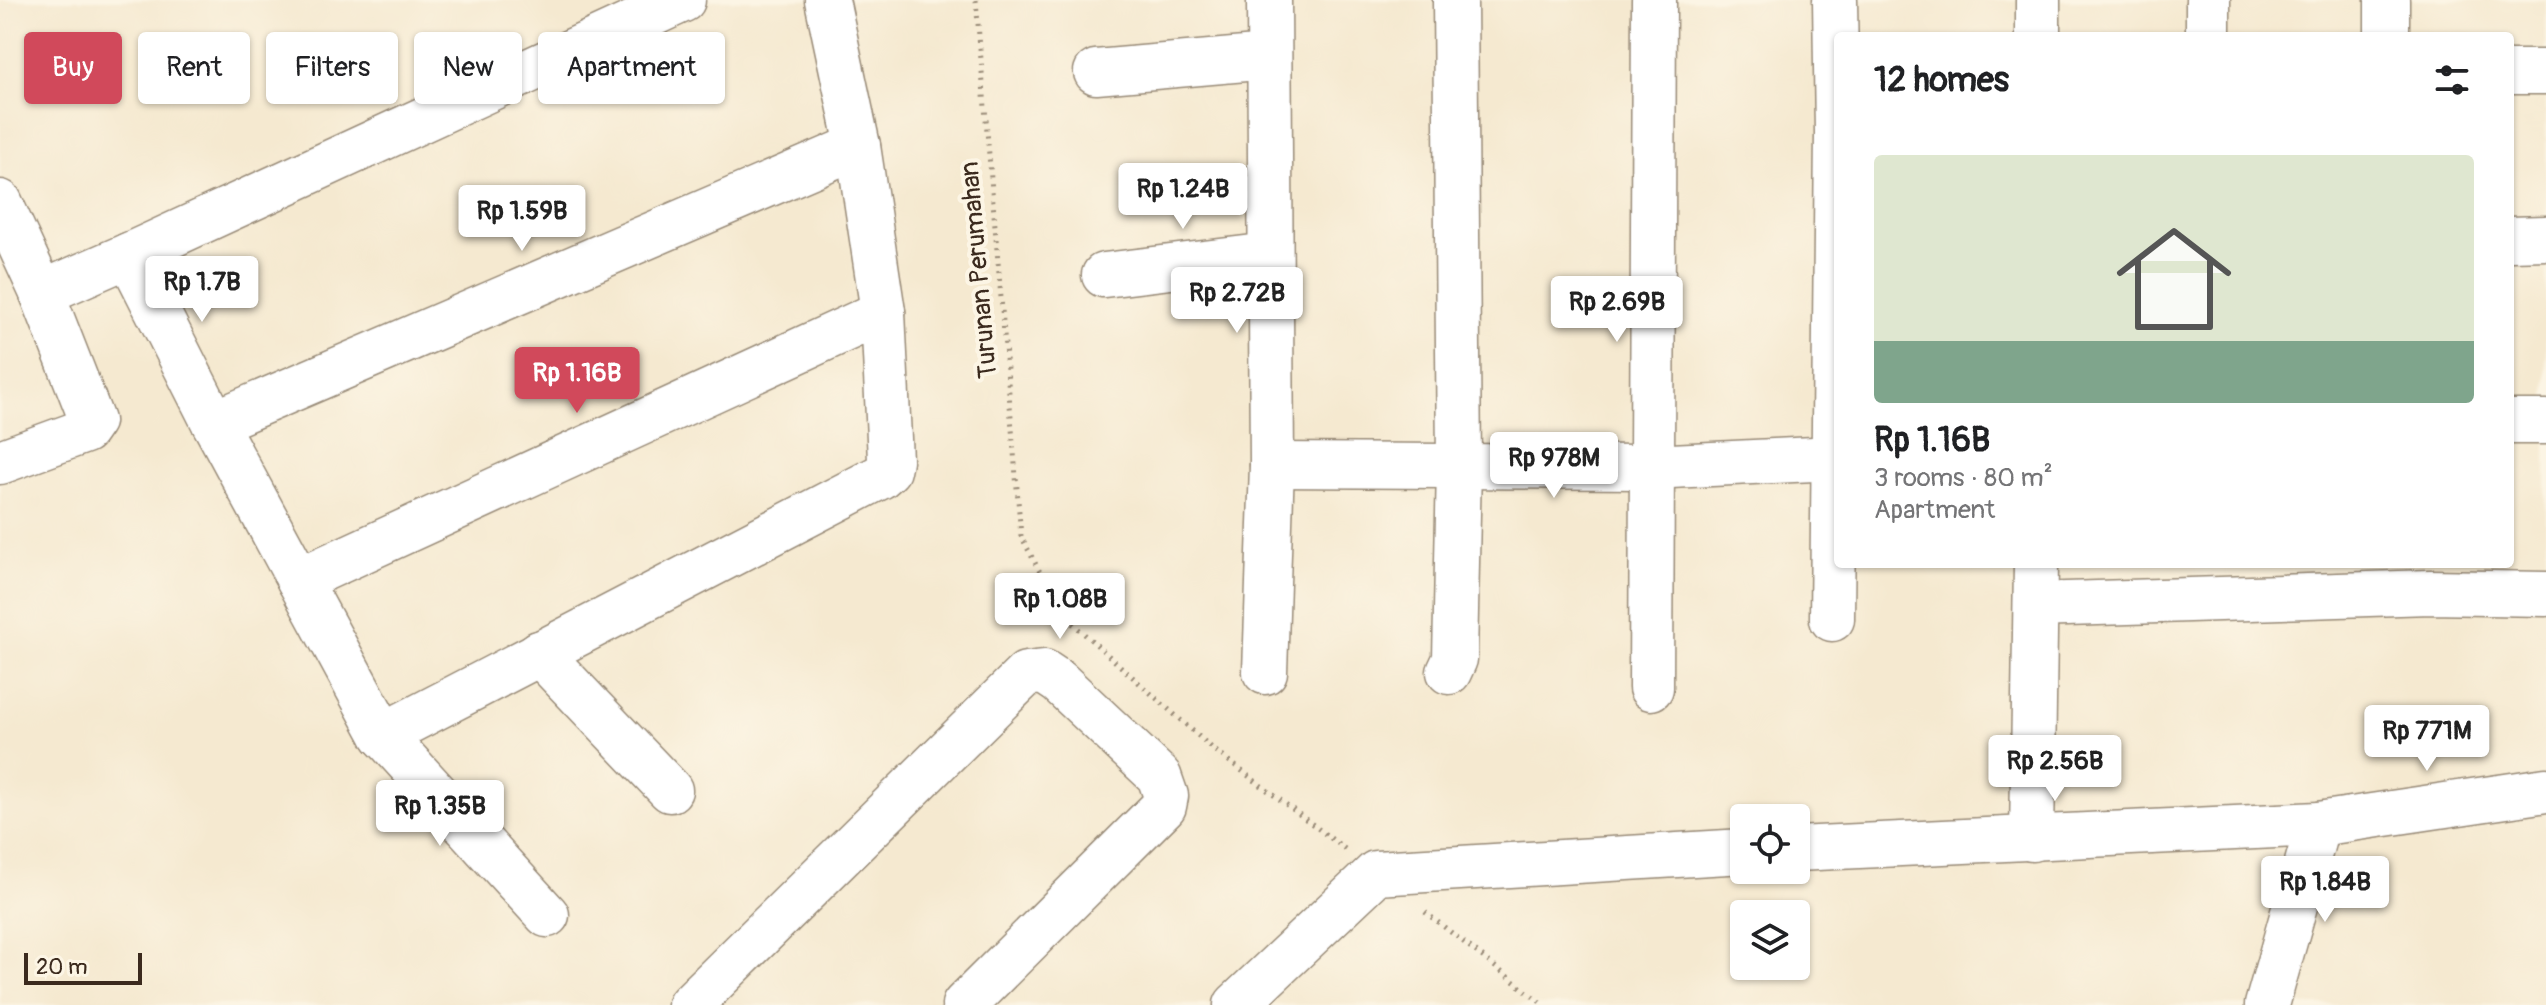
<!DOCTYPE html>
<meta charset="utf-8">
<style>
:root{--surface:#fff;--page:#f6f6f6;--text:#202124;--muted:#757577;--accent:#d1495b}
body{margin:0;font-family:Pangolin,sans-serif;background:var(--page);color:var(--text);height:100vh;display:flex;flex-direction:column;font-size:30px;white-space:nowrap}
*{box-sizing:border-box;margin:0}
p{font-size:26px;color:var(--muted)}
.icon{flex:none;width:44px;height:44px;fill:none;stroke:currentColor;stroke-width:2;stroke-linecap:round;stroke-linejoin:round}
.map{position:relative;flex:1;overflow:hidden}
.details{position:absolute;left:1834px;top:32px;width:680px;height:536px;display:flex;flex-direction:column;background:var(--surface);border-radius:8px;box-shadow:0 2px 6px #0004}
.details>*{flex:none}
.banner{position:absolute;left:24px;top:32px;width:760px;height:72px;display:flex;gap:16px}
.controls{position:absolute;left:1730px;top:804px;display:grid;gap:16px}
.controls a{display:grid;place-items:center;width:80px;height:80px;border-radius:8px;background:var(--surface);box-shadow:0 2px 6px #0004;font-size:40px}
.scale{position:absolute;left:24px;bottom:20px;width:118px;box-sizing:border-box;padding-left:8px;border:4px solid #3b2a1e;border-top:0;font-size:22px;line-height:28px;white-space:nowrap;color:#3b2a1e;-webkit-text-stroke:6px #fcf5e5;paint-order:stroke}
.price{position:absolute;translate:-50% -68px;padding:0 18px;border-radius:8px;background:#fff;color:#222;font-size:26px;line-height:52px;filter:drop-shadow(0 2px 4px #0008)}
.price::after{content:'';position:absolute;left:50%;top:48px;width:24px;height:18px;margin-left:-12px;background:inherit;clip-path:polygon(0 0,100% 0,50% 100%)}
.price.active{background:var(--accent);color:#fff}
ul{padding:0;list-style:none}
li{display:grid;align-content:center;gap:16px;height:424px;padding:0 40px}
li span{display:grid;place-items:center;height:248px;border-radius:8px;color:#555}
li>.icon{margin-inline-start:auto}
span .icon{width:144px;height:144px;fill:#fffc;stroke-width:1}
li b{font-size:34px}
h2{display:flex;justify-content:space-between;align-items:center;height:96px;padding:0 40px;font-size:34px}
.pill{padding:0 28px;border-radius:8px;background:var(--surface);box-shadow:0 2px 6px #0004;font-size:28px;line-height:72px}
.pill.active{background:var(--accent);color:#fff}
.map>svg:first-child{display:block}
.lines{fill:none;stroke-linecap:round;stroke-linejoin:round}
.minor-casing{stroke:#988a77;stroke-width:47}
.path{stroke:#988a77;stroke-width:5;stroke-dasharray:2 6;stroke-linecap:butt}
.minor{stroke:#fff;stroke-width:44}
.labels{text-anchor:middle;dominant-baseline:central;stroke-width:8;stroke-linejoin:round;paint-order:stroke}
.street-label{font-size:26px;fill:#3b2a1e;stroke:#fcf5e5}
</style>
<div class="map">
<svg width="2546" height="1005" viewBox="0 0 2546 1005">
<rect width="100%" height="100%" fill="#fcf5e5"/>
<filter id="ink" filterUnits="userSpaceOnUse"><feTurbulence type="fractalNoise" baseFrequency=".0125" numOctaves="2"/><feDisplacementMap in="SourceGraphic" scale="16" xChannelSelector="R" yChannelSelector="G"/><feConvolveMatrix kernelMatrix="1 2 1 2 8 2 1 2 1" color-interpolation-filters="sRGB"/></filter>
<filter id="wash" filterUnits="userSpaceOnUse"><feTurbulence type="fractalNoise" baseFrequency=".006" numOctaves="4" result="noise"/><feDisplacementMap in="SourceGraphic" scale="32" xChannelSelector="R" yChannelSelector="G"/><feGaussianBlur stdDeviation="1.8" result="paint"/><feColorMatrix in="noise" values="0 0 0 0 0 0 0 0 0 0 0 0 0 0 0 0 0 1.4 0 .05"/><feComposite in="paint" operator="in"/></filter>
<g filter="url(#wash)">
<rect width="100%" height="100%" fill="#f5e9d0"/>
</g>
<g filter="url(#ink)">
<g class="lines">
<defs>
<g id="minor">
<path d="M2208,0V36"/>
<path d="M2387,0V36"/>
<path d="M2038,36V0"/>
<path d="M1096,72L1268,57"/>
<path d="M2510,72H2546"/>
<path d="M0,202L42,293L92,421L85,431L0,462"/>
<path d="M2510,239L2546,238"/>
<path d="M129,255L214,423L383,735L880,477L888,470L890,460L883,312L858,146L827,0"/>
<path d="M1104,275L1270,255"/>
<path d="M42,293L129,255L683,0"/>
<path d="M2510,422H2546"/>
<path d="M214,423L858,146"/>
<path d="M1272,465L1650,467L1834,458"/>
<path d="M299,580L883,312"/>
<path d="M2036,605L2430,592L2546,594"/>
<path d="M1832,619L1837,133L1835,0"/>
<path d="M539,653L670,790"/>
<path d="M1265,672L1272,465L1269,0"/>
<path d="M1449,672L1455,659L1459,465L1455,0"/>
<path d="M1651,688L1654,0"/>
<path d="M383,735L547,915"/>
<path d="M2032,839L2036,564"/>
<path d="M1796,849L2318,824L2546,790"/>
<path d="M690,1005L1026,674L1044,672L1059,682L1159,776L1166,796L1164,806L964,1005"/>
<path d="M1236,1005L1376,873L1744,851"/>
<path d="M2267,1005L2318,824"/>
</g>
</defs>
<!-- minor casing -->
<use href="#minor" class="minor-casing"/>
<!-- path -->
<g class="path">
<path d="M976,0L1021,536L1062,614L1213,749L1345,849"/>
<path d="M1425,912L1544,1005"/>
</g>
<!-- minor -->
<use href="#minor" class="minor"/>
</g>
</g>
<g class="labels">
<!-- street labels -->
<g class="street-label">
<text transform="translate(979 270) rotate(-95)">Turunan Perumahan</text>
</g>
</g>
</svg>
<div class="controls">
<a><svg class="icon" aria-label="locate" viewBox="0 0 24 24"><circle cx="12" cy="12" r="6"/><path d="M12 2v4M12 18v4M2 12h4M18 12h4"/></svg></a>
<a><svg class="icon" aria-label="layers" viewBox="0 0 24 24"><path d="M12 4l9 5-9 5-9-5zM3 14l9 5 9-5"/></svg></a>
</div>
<div class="scale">20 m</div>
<b class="price" style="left:1183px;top:231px">Rp 1.24B</b>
<b class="price" style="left:522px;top:253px">Rp 1.59B</b>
<b class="price" style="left:202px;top:324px">Rp 1.7B</b>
<b class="price" style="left:1237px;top:335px">Rp 2.72B</b>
<b class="price" style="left:1617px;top:344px">Rp 2.69B</b>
<b class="price active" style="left:577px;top:415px">Rp 1.16B</b>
<b class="price" style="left:1554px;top:500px">Rp 978M</b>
<b class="price" style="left:1060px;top:641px">Rp 1.08B</b>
<b class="price" style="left:2427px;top:773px">Rp 771M</b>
<b class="price" style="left:2055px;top:803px">Rp 2.56B</b>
<b class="price" style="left:440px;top:848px">Rp 1.35B</b>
<b class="price" style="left:2325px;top:924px">Rp 1.84B</b>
<div class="banner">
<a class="pill active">Buy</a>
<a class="pill">Rent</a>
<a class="pill">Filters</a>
<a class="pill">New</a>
<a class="pill">Apartment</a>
</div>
<section class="details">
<h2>12 homes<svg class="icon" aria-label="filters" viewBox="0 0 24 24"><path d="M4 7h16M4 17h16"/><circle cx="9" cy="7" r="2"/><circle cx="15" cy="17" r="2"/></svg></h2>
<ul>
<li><span style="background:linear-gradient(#dfe7d0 75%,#7fa58c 0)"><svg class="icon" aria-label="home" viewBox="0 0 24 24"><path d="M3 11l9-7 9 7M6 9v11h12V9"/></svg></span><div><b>Rp 1.16B</b><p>3 rooms · 80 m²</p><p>Apartment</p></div></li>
</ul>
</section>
</div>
